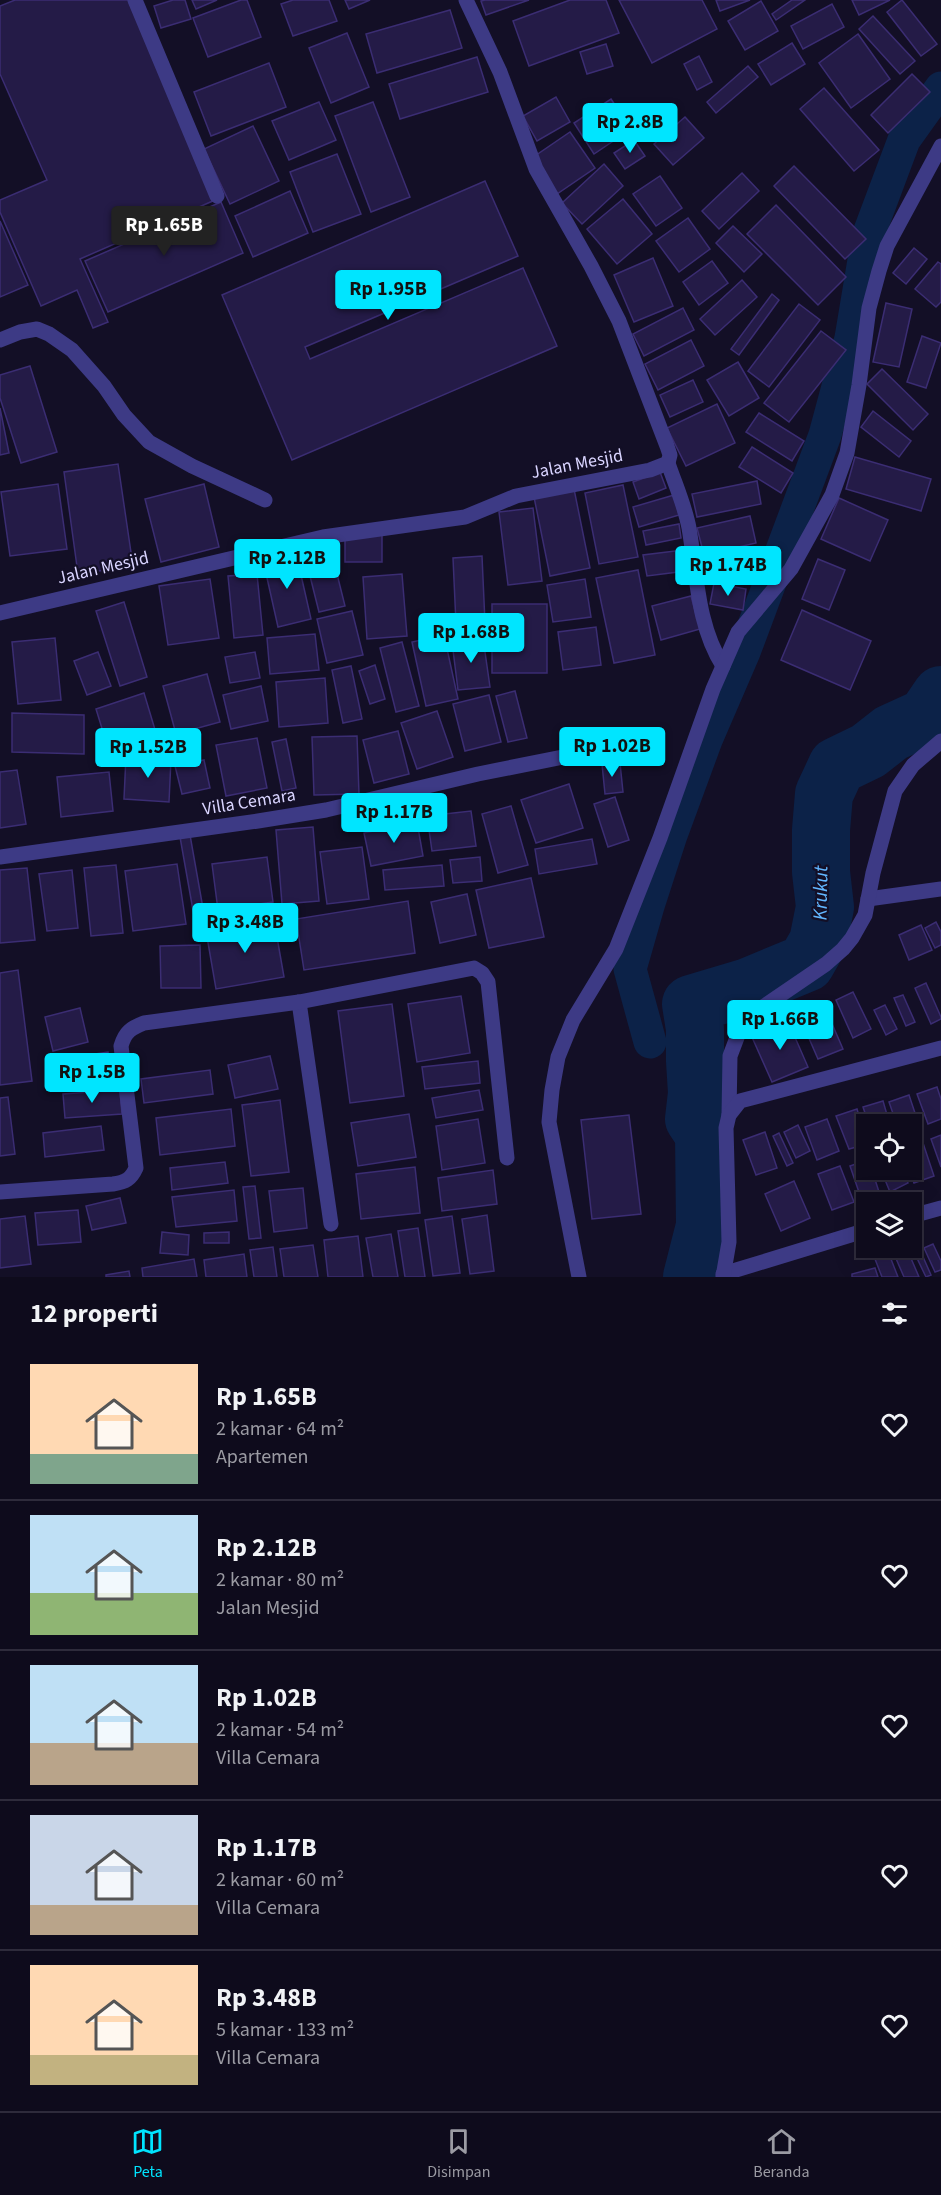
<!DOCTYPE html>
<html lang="id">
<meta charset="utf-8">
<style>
:root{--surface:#0e0b1c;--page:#171425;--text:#f1f3f6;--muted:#9b9ba3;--line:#2e2b3b;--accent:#00e5ff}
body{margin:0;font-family:"Source Sans 3",sans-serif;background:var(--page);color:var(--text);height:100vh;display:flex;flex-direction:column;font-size:22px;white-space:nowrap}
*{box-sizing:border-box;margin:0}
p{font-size:20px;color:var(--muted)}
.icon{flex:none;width:33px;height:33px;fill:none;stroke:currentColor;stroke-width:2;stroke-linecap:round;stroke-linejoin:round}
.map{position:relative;height:1277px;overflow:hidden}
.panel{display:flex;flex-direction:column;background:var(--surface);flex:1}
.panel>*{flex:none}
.fabs{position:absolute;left:856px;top:1114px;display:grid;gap:12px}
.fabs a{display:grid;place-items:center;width:66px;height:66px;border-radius:0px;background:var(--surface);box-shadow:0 6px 24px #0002,0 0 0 2px var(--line);font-size:30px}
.price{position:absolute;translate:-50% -51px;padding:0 14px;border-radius:6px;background:var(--accent);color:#111;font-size:20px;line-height:39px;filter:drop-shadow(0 2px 3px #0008)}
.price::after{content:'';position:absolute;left:50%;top:36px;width:18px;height:14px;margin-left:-9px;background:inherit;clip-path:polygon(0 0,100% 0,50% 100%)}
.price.current{background:#222;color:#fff}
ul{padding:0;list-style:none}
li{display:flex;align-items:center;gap:18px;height:150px;padding:0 30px}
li+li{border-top:2px solid var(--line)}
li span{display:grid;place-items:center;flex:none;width:168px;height:120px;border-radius:0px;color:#555}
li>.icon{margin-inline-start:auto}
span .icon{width:72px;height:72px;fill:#fffc;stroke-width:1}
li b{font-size:26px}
h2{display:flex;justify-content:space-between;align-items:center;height:72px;padding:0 30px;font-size:26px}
.menu{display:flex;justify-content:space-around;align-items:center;height:84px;border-top:2px solid var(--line);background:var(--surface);font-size:16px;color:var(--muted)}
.menu a{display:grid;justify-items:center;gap:3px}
.menu .current{color:var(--accent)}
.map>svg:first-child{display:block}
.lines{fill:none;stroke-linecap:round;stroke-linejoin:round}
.canal{stroke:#0c2248;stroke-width:33}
.river{stroke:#0c2248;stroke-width:58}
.building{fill:#241b47;stroke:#3b2d73;stroke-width:1.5}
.minor{stroke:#3d3a85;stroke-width:15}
.labels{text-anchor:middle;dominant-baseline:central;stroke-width:4.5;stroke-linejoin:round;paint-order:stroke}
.street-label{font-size:18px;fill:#d9d4ff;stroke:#130f26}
.water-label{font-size:20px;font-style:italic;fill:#62b6ff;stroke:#130f26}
</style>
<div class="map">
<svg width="941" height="1277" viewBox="0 0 941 1277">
<rect width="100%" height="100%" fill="#130f26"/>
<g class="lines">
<!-- canal -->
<path class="canal" d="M650,1042L630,969L648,906L671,835L706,740L744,652L825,435L851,338L868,236L904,140L941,88"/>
<!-- river -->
<path class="river" d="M692,1277L705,1226L704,1134L694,1119L697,1093L695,1061V1029L691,1004L748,987L806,963L818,942L825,907L821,872V830L824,794L837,766L868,751L891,733L926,717L941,695"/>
</g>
<!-- building -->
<g class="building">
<path d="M15,0H128L215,200L80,259L108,322L93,328L77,290L41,306L0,212V200L47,180L0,74V6Z"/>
<path d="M173,0H185L191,19L161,28L154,6Z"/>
<path d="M192,0H217L196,9Z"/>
<path d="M241,0H247L261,37L208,57L193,18Z"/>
<path d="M293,0H329L337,21L293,36L281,4Z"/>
<path d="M345,0H370L349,9Z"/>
<path d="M485,0H529L486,15L481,1Z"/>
<path d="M570,0H606L619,33L529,66L513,21Z"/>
<path d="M619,0H702L717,29L652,63Z"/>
<path d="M716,0H750L720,11Z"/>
<path d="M792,0H805L776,20L772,14Z"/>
<path d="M852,0H890L859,15Z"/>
<path d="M902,0L937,44L921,56L887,12Z"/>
<path d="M761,1L778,31L745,50L728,21Z"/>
<path d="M832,4L844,27L803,49L791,26Z"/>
<path d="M450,10L462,48L377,73L366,34Z"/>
<path d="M873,16L915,61L900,74L859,29Z"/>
<path d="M347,33L369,87L331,103L309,48Z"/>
<path d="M858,34L890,79L851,108L819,63Z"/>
<path d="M792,43L805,64L771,85L758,64Z"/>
<path d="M606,44L613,66L587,74L580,52Z"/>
<path d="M699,56L712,82L697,90L684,64Z"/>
<path d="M477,57L488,92L400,119L389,84Z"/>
<path d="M269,63L286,107L211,136L194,92Z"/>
<path d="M748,66L758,77L716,113L707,102Z"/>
<path d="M912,74L930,92L888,133L871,115Z"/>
<path d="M824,88L879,150L854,171L800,109Z"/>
<path d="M556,97L570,122L537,141L523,116Z"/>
<path d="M611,99L631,129L594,154L574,123Z"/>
<path d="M319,102L336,140L289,160L272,121Z"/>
<path d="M373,102L410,197L371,212L335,116Z"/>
<path d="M685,117L704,138L673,165L654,144Z"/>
<path d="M253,126L279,181L230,204L204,149Z"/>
<path d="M570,132L595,168L557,194L532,158Z"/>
<path d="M634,140L645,156L625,169L614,153Z"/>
<path d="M337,154L361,214L313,232L290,172Z"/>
<path d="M604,164L623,186L582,224L562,203Z"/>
<path d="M794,166L866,239L845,259L774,186Z"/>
<path d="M742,173L759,191L719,229L702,211Z"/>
<path d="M660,176L682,208L656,226L633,194Z"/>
<path d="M485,181L518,256L305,347L310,359L523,268L557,346L292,460L222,295Z"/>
<path d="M290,191L308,233L253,257L235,216Z"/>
<path d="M623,199L652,234L617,264L587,229Z"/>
<path d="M221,202L243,253L108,312L85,261Z"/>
<path d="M776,205L846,277L818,305L747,234Z"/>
<path d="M688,218L710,249L679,272L656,241Z"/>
<path d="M0,221L28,285L0,297Z"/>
<path d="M733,226L762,254L744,272L716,243Z"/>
<path d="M914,248L927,259L906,284L893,273Z"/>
<path d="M653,258L673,306L634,322L614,275Z"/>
<path d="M712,261L728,283L699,305L683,282Z"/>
<path d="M938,262L941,264V302L936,307L915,289Z"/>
<path d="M742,280L757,297L715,335L700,319Z"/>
<path d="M772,294L779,300L739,355L731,349Z"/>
<path d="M886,303L912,309L899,367L873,362Z"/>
<path d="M799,304L820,320L769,387L748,371Z"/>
<path d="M683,308L694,330L644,356L633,334Z"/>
<path d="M821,331L846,350L789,422L764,403Z"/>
<path d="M922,336L941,343L926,388L907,382Z"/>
<path d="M691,340L704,366L658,390L645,364Z"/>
<path d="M738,362L759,398L729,416L707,380Z"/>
<path d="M30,366L57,452L21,463L0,398V375Z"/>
<path d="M882,369L928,414L913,430L867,384Z"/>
<path d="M693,380L703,402L670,417L660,395Z"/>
<path d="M717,404L735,443L686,466L667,428Z"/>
<path d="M0,408L9,453L0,455Z"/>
<path d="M873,411L911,441L899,457L861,427Z"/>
<path d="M759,413L804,441L792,461L746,432Z"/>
<path d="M752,447L793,473L781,493L739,467Z"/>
<path d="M855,457L931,479L921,511L846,489Z"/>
<path d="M118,464L133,566L78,574L64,472Z"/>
<path d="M660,472L666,488L639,499L633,482Z"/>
<path d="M757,481L761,504L697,517L692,494Z"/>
<path d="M58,484L67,549L10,556L1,492Z"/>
<path d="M204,484L219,547L161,562L145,499Z"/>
<path d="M623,485L638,557L599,564L585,493Z"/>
<path d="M574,489L590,568L550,576L534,497Z"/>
<path d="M674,495L679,515L639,527L633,507Z"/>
<path d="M839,498L888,520L870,561L821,539Z"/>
<path d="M533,508L542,581L508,585L499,512Z"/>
<path d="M750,516L756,543L704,555L697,528Z"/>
<path d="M679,524L681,538L646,545L643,531Z"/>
<rect x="345" y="535" width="37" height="27"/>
<path d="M330,546L345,606L319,612L304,552Z"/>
<path d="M683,550L686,571L647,576L643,555Z"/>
<path d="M296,553L311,619L278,627L263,560Z"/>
<path d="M754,554L752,584L706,572L705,559Z"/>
<path d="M482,556L485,623L456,624L453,558Z"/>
<path d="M818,559L845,570L829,610L802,599Z"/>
<path d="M638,570L655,655L614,663L596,578Z"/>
<path d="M257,574L263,635L234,638L228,576Z"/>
<path d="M402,574L407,636L367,639L363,577Z"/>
<path d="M210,579L219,638L168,645L159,586Z"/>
<path d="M585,579L591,617L553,622L547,585Z"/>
<path d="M714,583L746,589L743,610L710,604Z"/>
<path d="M691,596L700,629L661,640L652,606Z"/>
<path d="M124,602L147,677L120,686L96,611Z"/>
<rect x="492" y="604" width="55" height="69"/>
<path d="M802,610L871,641L850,690L781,660Z"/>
<path d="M352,611L363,655L327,663L317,619Z"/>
<path d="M596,627L601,665L563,670L558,632Z"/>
<path d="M315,634L319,670L270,674L267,638Z"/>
<path d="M444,635L458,699L426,706L412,642Z"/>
<path d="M55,638L61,700L18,704L12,642Z"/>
<path d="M483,638L490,687L458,690L452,642Z"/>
<path d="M402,642L419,706L396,712L380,648Z"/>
<path d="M98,652L111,686L87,695L74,661Z"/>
<path d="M255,652L260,678L230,683L225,657Z"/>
<path d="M375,665L385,699L370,704L359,671Z"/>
<path d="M351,666L362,719L343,723L332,670Z"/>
<path d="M207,674L220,722L176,734L163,686Z"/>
<path d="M325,678L328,723L279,727L276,682Z"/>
<path d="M261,686L268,721L231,729L223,695Z"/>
<path d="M515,691L527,738L508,742L496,696Z"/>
<path d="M144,693L156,733L108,748L96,709Z"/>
<path d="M489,695L501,742L465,751L453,704Z"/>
<path d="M437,711L453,757L417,769L401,723Z"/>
<path d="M12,713L84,715V754L12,752Z"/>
<path d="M398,731L409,774L374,783L363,740Z"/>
<path d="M357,736L359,794L314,795L312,737Z"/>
<path d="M257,738L267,788L226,796L216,745Z"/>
<path d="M286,739L296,788L282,791L272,742Z"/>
<path d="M126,756L171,759L169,802L124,799Z"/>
<path d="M204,760L210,788L182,794L175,766Z"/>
<path d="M620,763L623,792L605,794L602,764Z"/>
<path d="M17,770L26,824L0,828V772Z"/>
<path d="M109,772L113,811L61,817L57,777Z"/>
<path d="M569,784L583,828L536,843L521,800Z"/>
<path d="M615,797L629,840L608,847L594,804Z"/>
<path d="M511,806L528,865L498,873L482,814Z"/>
<path d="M471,811L476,846L432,851L427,816Z"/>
<path d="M417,822L423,856L371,866L364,833Z"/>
<path d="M313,827L319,901L282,904L276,830Z"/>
<path d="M190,835L204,914L194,916L180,837Z"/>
<path d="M592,839L597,864L539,874L535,849Z"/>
<path d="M362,847L369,899L327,904L320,852Z"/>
<path d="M267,857L273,902L218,910L212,864Z"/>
<path d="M480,857L482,881L453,883L450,860Z"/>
<path d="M177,864L186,924L133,931L125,871Z"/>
<path d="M116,865L123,933L91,936L84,868Z"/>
<path d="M442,865L444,886L385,890L383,870Z"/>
<path d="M27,868L35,940L0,943V870Z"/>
<path d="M72,870L78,928L47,931L39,874Z"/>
<path d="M531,878L544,937L489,948L476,890Z"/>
<path d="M467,894L476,935L440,943L431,902Z"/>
<path d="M408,901L415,953L304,970L296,919Z"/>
<path d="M274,920L284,977L216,989L206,931Z"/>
<path d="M936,922L941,932V945L935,948L925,928Z"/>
<path d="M921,925L932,950L909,960L899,935Z"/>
<path d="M200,945L201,988H161L160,946Z"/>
<path d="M18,970L32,1081L0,1085V973Z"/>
<path d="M926,983L941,1017V1019L931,1024L915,988Z"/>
<path d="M853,992L871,1029L853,1038L836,1000Z"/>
<path d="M903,995L915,1022L906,1026L894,998Z"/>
<path d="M461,996L470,1053L417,1062L408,1004Z"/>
<path d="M823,1003L843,1049L818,1059L798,1013Z"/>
<path d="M392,1004L404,1096L350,1103L338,1011Z"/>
<path d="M885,1005L897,1029L886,1035L874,1010Z"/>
<path d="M80,1008L88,1042L53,1051L45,1017Z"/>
<path d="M787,1019L808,1067L772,1082L751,1035Z"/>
<path d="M108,1052L111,1075L50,1083L47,1061Z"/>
<path d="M270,1056L278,1089L235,1098L228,1065Z"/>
<path d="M478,1061L480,1083L425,1089L422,1067Z"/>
<path d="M210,1070L213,1094L144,1103L141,1079Z"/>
<path d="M937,1087L941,1099V1119L928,1124L917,1094Z"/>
<path d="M120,1090L122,1114L65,1118L63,1094Z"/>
<path d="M479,1090L483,1110L436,1118L432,1098Z"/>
<path d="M909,1095L919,1125L912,1128V1125H897L889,1102Z"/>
<path d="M8,1097L15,1154L0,1156V1098Z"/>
<path d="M280,1100L289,1172L251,1176L242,1105Z"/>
<path d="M883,1101L890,1125H869L863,1107Z"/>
<path d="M231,1109L235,1146L160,1155L156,1118Z"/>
<path d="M857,1109L867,1144L849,1149L836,1116Z"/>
<path d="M409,1114L416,1157L358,1166L351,1123Z"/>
<path d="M629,1115L641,1214L592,1219L581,1120Z"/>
<path d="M478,1119L485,1163L442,1170L436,1126Z"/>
<path d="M827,1119L839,1151L817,1160L805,1127Z"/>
<path d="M798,1125L810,1151L796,1158L784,1132Z"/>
<path d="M101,1126L104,1150L45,1157L43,1133Z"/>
<path d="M765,1132L777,1168L756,1175L743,1140Z"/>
<path d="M779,1133L793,1163L787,1166L773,1136Z"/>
<path d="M941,1135V1167L931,1139Z"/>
<path d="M922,1140L934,1176L914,1183L909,1170H912V1143Z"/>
<path d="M867,1160V1170H872L880,1195L862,1201L850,1166Z"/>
<path d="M225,1162L228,1183L172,1190L170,1168Z"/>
<path d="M840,1166L854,1202L832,1210L818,1174Z"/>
<path d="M415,1167L420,1213L361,1219L356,1174Z"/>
<path d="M493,1170L497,1204L442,1211L438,1178Z"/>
<path d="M881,1170H902L908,1183L890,1192Z"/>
<path d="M794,1181L810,1218L781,1231L765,1194Z"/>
<path d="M255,1186L261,1238L249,1239L243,1187Z"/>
<path d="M303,1188L307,1228L274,1232L269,1191Z"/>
<path d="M234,1190L237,1221L176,1227L172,1197Z"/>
<path d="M120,1198L126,1223L92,1230L86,1206Z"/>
<path d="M78,1210L81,1242L38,1245L35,1213Z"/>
<path d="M487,1215L494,1271L470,1274L462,1219Z"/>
<path d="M25,1216L31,1264L0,1268V1219Z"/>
<path d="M452,1216L460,1273L433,1276L425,1220Z"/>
<path d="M418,1228L425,1277H405L398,1231Z"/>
<path d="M162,1232L189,1235L188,1255L160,1253Z"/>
<path d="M229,1232V1243H204V1233Z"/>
<path d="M391,1234L398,1277H373L366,1238Z"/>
<path d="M358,1236L363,1277H328L324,1240Z"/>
<path d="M933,1244L941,1261V1270L935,1272L924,1248Z"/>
<path d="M313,1245L318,1277H284L280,1249Z"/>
<path d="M273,1247L277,1277H254L250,1250Z"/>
<path d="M907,1249L919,1277H904L894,1254Z"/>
<path d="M920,1250L931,1275L926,1277L914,1252Z"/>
<path d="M244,1254L247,1277H206L204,1260Z"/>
<path d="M889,1254L898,1277H882L875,1259Z"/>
<path d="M194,1259L197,1277H143L142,1268Z"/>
<path d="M875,1268L878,1277H852V1274Z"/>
<path d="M129,1271L130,1277H106V1275Z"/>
</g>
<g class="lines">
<!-- minor -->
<g class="minor">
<path d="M135,0L217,196"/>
<path d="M0,340L20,332L37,329L49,334L72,350L104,386L124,415L149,442L192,466L265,500"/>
<path d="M668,463C675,484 685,506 689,528C697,575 697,625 723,666"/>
<path d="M0,613L323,537L465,517L516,496L650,470L668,463L670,455L667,446L619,321L591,266L536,169L500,72L466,0"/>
<path d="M0,857L258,821L326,810L478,774L643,741"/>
<path d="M868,899L941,889"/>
<path d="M299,1002L331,1224"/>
<path d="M729,1115L730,1056L741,1027L763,1007L826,964L843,949L852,938L865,915L873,873L895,791L913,765L941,741"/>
<path d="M0,1192L113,1184C126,1182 131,1179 136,1168L121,1046C125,1032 131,1028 144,1023L299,1002L474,968L482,973L488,982L507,1158"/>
<path d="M912,1216L941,1208"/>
<path d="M723,1274L867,1230"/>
<path d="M579,1277L549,1122L552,1090L558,1057L573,1020L616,949L660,838L713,689L738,632L791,569L832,495L847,453L859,385L869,308L879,271L887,246L941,146"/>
<path d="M723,1277L729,1242L726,1128L729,1115L740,1101L941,1048"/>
</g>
</g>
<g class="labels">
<!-- street labels -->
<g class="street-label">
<text transform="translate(577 464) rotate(-11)">Jalan Mesjid</text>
<text transform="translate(103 568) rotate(-13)">Jalan Mesjid</text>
<text transform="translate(249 802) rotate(-9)">Villa Cemara</text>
</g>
<!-- water labels -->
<g class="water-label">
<text transform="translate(821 893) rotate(-89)">Krukut</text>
</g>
</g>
</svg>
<div class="fabs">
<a><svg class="icon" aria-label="locate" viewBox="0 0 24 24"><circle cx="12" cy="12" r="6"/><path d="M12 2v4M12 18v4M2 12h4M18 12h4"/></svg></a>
<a><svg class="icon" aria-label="layers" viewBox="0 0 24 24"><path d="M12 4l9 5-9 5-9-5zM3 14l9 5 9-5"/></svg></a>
</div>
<b class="price" style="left:630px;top:154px">Rp 2.8B</b>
<b class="price current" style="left:164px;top:257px">Rp 1.65B</b>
<b class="price" style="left:388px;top:321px">Rp 1.95B</b>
<b class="price" style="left:287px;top:590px">Rp 2.12B</b>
<b class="price" style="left:728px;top:597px">Rp 1.74B</b>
<b class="price" style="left:471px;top:664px">Rp 1.68B</b>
<b class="price" style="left:612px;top:778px">Rp 1.02B</b>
<b class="price" style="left:148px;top:779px">Rp 1.52B</b>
<b class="price" style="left:394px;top:844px">Rp 1.17B</b>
<b class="price" style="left:245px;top:954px">Rp 3.48B</b>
<b class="price" style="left:780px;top:1051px">Rp 1.66B</b>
<b class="price" style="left:92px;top:1104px">Rp 1.5B</b>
</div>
<section class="panel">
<h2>12 properti<svg class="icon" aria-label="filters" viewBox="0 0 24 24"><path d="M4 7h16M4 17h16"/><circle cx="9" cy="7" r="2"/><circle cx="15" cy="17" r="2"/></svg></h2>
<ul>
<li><span style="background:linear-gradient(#ffd9b3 75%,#7fa58c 0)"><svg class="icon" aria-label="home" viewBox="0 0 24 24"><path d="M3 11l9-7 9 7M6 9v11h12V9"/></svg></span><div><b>Rp 1.65B</b><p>2 kamar · 64 m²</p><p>Apartemen</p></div><svg class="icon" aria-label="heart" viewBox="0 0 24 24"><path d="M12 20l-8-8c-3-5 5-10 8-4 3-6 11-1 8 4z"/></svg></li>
<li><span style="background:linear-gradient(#bfe0f5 65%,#8fb573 0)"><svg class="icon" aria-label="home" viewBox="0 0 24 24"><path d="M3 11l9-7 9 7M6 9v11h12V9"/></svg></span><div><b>Rp 2.12B</b><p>2 kamar · 80 m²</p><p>Jalan Mesjid</p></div><svg class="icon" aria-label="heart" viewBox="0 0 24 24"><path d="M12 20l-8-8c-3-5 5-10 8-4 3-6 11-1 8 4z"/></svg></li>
<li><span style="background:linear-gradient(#bfe0f5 65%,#b9a48a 0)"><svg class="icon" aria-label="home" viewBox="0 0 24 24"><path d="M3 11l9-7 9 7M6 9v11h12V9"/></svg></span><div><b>Rp 1.02B</b><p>2 kamar · 54 m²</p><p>Villa Cemara</p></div><svg class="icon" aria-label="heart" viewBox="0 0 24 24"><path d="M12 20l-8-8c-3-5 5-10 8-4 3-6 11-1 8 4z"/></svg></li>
<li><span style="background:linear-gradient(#c9d6e8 75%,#b9a48a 0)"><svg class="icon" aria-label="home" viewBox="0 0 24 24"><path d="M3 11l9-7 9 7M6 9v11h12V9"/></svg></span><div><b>Rp 1.17B</b><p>2 kamar · 60 m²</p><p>Villa Cemara</p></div><svg class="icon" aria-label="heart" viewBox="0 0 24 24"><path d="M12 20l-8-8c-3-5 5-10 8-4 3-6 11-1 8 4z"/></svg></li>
<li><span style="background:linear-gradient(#ffd9b3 75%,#c2b280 0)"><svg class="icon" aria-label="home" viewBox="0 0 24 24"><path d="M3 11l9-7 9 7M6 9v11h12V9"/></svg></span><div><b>Rp 3.48B</b><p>5 kamar · 133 m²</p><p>Villa Cemara</p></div><svg class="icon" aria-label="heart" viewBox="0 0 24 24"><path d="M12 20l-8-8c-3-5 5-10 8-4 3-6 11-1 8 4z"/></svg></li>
</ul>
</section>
<nav class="menu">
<a class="current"><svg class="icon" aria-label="map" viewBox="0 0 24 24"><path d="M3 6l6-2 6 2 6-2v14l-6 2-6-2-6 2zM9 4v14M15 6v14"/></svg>Peta</a>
<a><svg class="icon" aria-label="saved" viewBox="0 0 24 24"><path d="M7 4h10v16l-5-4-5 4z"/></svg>Disimpan</a>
<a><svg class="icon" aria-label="home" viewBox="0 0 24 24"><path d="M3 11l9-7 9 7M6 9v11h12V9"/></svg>Beranda</a>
</nav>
